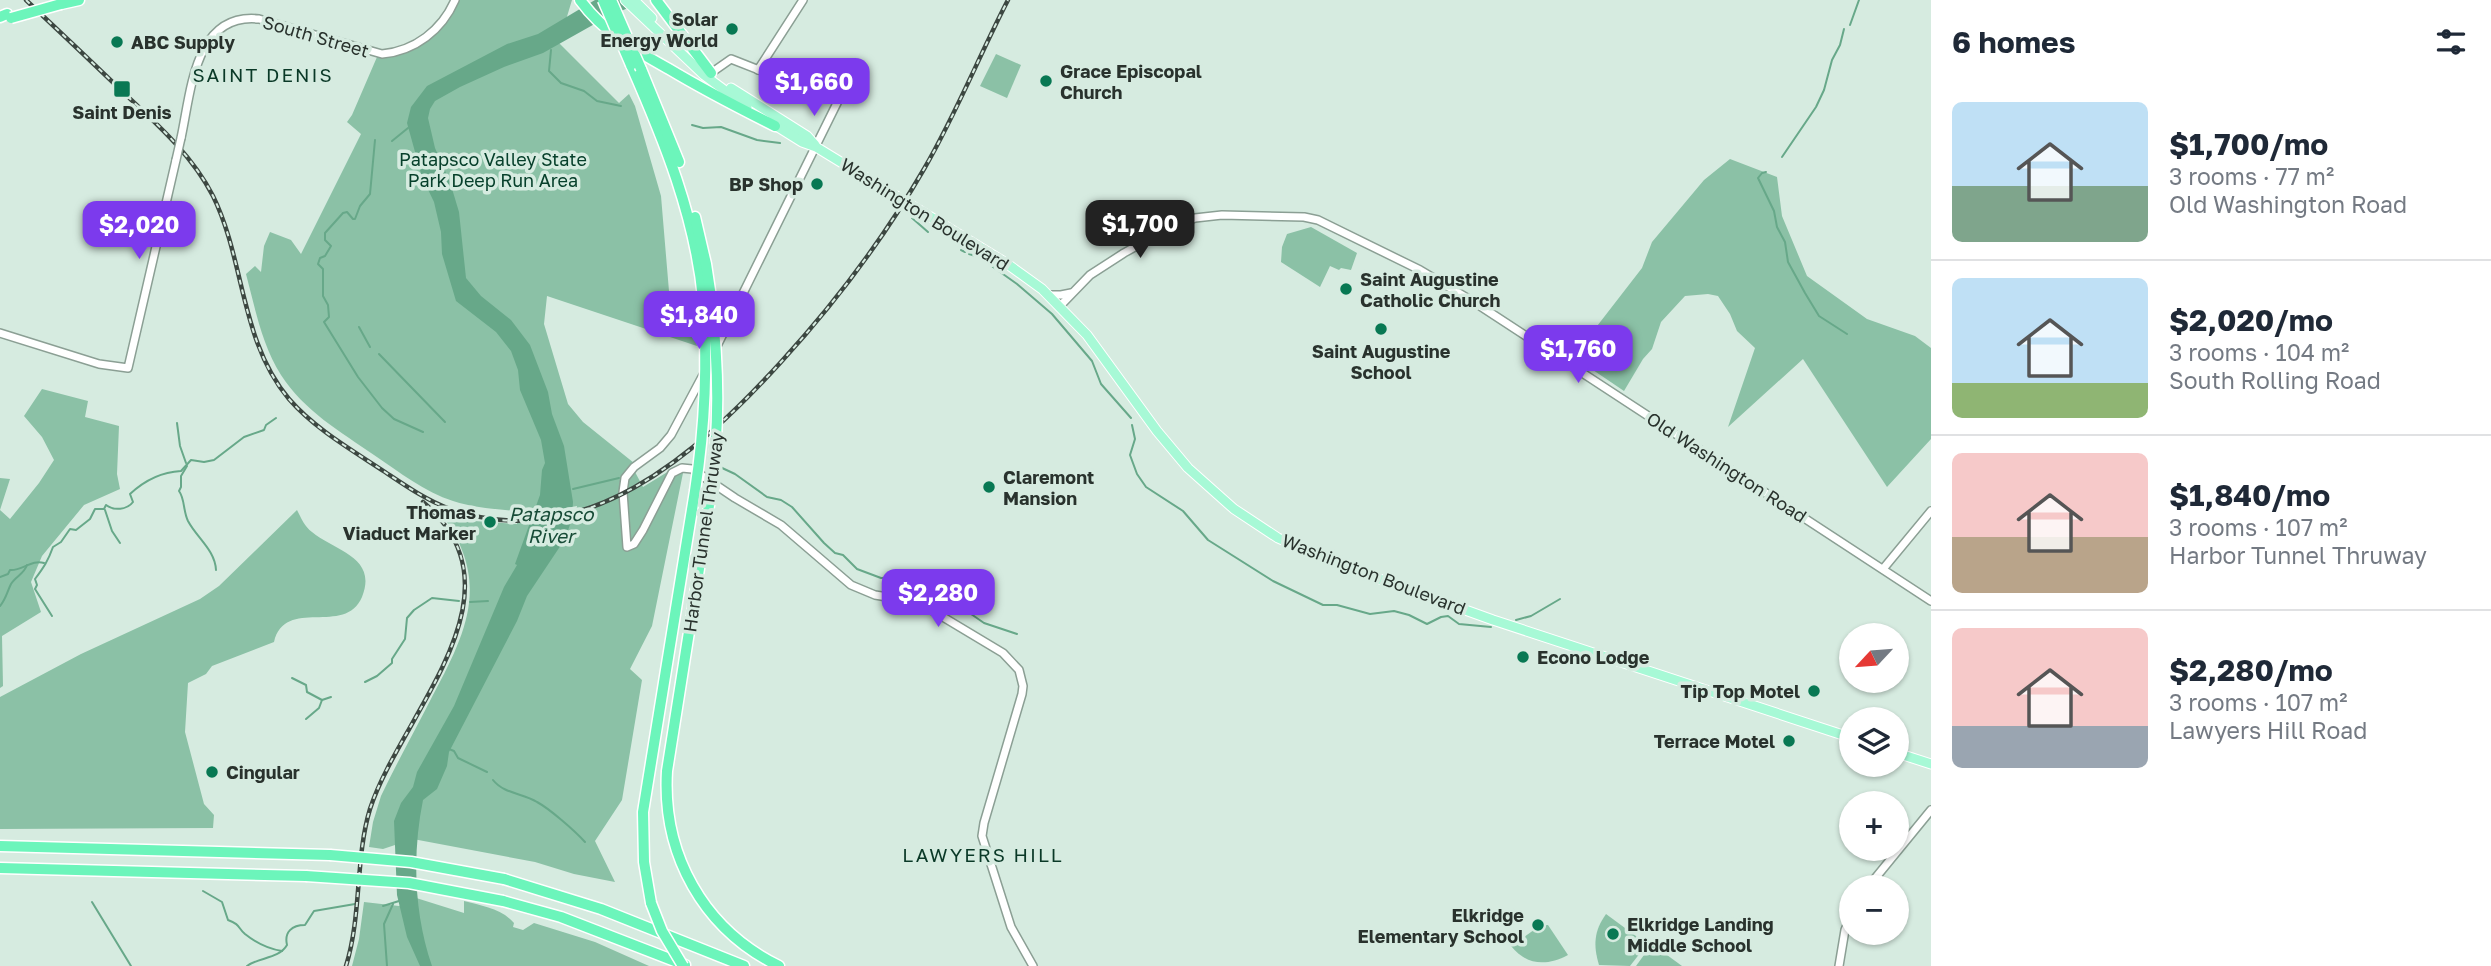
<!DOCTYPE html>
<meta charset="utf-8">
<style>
:root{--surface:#fff;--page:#f6f6f7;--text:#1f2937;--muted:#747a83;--line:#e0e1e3;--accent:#7c3aed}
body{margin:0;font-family:"Golos Text",sans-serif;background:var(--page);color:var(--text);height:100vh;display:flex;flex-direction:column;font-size:26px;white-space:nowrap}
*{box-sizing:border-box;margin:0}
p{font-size:23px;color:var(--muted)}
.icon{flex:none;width:38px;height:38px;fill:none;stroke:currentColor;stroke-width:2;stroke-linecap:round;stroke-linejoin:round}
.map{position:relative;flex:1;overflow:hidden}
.details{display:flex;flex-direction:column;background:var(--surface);width:560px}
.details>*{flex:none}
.needle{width:46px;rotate:244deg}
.fabs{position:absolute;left:1839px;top:623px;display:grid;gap:14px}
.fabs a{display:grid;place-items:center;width:70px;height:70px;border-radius:50%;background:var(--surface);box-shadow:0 2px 5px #0004;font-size:35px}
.price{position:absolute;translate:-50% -60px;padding:0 16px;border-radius:14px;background:var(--accent);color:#fff;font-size:23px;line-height:46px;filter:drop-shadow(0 2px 4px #0008)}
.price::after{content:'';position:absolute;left:50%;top:42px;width:21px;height:16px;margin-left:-10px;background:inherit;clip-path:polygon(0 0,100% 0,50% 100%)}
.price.on{background:#222;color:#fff}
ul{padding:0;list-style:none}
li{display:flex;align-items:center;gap:21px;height:175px;padding:0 21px}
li+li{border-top:2px solid var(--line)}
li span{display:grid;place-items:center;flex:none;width:196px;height:140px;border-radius:10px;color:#555}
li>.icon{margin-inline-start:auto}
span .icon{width:84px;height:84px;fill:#fffc;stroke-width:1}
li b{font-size:30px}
h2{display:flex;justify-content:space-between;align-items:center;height:84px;padding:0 21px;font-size:30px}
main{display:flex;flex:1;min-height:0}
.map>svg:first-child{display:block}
.green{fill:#8bc1a6}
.water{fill:#67a889}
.pier{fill:#d6ebe0}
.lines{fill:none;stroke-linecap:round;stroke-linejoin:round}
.stream{stroke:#67a889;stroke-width:2}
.minor-casing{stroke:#8b9f94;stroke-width:10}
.major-casing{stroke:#fff;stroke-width:11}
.highway-casing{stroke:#fff;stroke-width:13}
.minor{stroke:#fff;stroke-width:7}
.major{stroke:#a7f9d6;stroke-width:9}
.highway{stroke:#6cf5bb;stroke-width:10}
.rail-casing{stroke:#3c4741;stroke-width:4.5}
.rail{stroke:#d6ebe0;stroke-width:2;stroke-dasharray:5;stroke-linecap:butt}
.minor-bridge-casing{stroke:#8b9f94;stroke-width:10;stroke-linecap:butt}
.highway-bridge-casing{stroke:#fff;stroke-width:13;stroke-linecap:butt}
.minor-bridge{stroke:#fff;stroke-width:7}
.highway-bridge{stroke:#6cf5bb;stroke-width:10}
.poi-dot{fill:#087853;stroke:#d6ebe0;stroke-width:2.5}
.labels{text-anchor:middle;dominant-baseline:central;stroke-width:7;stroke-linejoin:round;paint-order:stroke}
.poi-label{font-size:18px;font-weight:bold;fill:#29322d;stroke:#d6ebe0;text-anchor:start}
.street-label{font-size:18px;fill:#29322d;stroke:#d6ebe0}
.park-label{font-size:18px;fill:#07402b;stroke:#d6ebe0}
.neighbourhood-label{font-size:19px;letter-spacing:2px;fill:#0a3927;stroke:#d6ebe0}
.water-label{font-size:19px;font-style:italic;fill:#164b36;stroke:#d6ebe0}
</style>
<main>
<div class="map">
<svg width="1931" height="966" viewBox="0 0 1931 966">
<rect width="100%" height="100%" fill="#d6ebe0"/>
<!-- green -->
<g class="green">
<path d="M459,0H572L559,43L619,103L629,94L635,106L661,196L671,315L691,318L697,346L547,296L544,324L568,404L583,422L634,463L635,472L643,487L669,471L683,473L652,626L630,669L642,680L622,800L595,841L615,882L574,874L535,862L413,839L383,849L369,847L373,822L381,796C397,762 416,729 433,695C469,628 491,578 439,511L474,521L517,524V511C495,509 474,508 453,501C425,492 399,472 374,455C341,432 304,411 281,375C262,345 255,308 246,274L255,266L261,272L264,246L270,232L291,240L301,254L361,134L347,122L352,115L377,57C414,55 443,35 459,0Z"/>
<path d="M996,54L1021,65L1007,98L980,86Z"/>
<path d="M1730,159L1777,177L1782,216L1807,276L1867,319L1915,336L1931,348V439L1887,487L1803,359L1728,427L1755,348L1737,331L1730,314L1718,296L1708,294L1685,296L1661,322L1652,349L1643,359L1624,391L1593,370L1603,360L1607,344L1594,330L1642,268L1652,242L1704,180Z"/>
<path d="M1311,227L1357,253L1351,270L1341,268L1339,270L1330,266L1320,287L1281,262L1282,247L1287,234Z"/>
<path d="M42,389L88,401L85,417L119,426L117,474L120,489L84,505L42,556L31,582L41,612L2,636L3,686L0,688V478L10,479L0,510L10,519L39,483L54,460L42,437L24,416Z"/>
<path d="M297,510C301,518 305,527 312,532C335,551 378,557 362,597C345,637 285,596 274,642L212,666L206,674L188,683L185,732L204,804L214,815L213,828L0,829V697L81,654L200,599L219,586Z"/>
<path d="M413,897L464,913V901C482,906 501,908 514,923L513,927L523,930L534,923L595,942L649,966H352L359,939L364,902L399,906Z"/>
<path d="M1606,914L1644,942V948L1630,966L1599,965C1593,945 1594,931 1606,914Z"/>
<path d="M1541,925H1548L1568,955C1547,966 1527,966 1511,946Z"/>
<path d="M1652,944L1682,966H1636Z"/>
</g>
<!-- water -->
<path class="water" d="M595,0H638L628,8L607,17L543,53L504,67L460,87L435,101L430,109L428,118L435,148L450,182L459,212L466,278L481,296L511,320L530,345L548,392L552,414L564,446L573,502L572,519L565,539L527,596L517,621L449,752L447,766L437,789L423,800C412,854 414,914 432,966H420L407,937L397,895L394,821L401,803L413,787L417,772L454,706L504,587L517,565L515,564L540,495L542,470L545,463L541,440L520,390L518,370L511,351L496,332L456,301L442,254L441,232L434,202L422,177L407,123L411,107L427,86L507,44L538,34Z"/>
<!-- pier -->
<path class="pier" d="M577,506L576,513L527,520L529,515Z"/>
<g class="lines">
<!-- stream -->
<g class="stream">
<path d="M1850,25L1859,0"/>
<path d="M551,50L549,71L561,83L584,91L597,101L621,106"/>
<path d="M692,125L703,128L721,127L757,140L780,143"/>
<path d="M375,140L370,194L360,206L355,219H353L347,212L343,213L325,233V240L331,246L325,256L320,258L318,264L323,269V296L328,305L329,317L324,322L358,377L382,408L394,419L423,432"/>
<path d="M392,141L408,128"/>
<path d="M1782,157L1816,107L1824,90L1832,60L1840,45L1844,29"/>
<path d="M1766,172L1762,173L1758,178L1774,211L1777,227L1785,242L1788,262L1805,293L1819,316L1847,334"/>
<path d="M912,218L928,232"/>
<path d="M961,250L965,252"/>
<path d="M969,254L979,257L1017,284L1052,314L1092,361L1101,384L1131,418"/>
<path d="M359,327L370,347"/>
<path d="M379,354L445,422"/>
<path d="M177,423L180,446L186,463"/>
<path d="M1132,425L1135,439L1130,455L1137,474L1146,487L1183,511L1208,540L1273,581L1323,605H1337L1370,614L1394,611L1409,615L1427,624L1441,617L1448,616L1459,624L1491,627"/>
<path d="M187,466L181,476V487L179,491C185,499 183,511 188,521C197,538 215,550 216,570"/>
<path d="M720,467L735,474L767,497L781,500L792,507L824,543L835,553L843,555L857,569L881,578L908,577L914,579L938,591L984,623L1017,634"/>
<path d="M573,489L619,478"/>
<path d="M105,510L112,531L120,543"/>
<path d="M0,577L8,574L10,570C22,571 32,559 44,563"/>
<path d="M470,602L488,601"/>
<path d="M0,606C6,599 7,592 11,584C16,576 24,574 27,565"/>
<path d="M52,616L35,589L37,585L35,579C44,567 48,561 53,547L61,542L70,529L76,530L90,519L95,509H104L106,505C114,511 127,510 133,502L130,494C144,481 160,472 181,471L191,460L204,462L214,460L244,437L264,430L266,425L276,418"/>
<path d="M1516,620L1531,616L1560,599"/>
<path d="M292,678L306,685L307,692L322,700"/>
<path d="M365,682L377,676L392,663V659L405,639L407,618L414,610L432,598L459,601"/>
<path d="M306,719L319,708L322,700L331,697"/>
<path d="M449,749L454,751L458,758L487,772"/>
<path d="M493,780C504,794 523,793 537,802C550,809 575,831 585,842"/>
<path d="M203,891L222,902L228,920C241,925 237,927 245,934C255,942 269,949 282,951"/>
<path d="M92,902L131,966"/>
<path d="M383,906L399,901"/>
<path d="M247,966C259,957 279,959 287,945C284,932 292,925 305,925L314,911L355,904"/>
<path d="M387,966L384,924L393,904"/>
</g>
<defs>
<g id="minor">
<path d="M758,70L803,0"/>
<path d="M711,73L731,59L838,101L716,348"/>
<path d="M181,138C191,93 194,12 259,19L382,54C415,51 442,30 455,0"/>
<path d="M1048,295H1061L1071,293"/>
<path d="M1060,306L1090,275L1124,253L1158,234L1195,218L1222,215L1304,217L1318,220L1420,270L1474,302L1931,601"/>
<path d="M0,333L99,364L128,368L176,160"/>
<path d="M703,375L671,435L660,448L634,467L625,478L623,492L627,547L634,544L643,530L672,473L682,468L692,469L735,498L781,525L851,585L875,595L918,602L1003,653L1019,670L1023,686L1022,694L984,823L982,836L1011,927L1033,966"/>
<path d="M1883,569L1931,511"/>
<path d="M1868,887L1931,810"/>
<path d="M1839,966L1845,930L1852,914"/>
</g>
<g id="major">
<path d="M625,0L704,75L747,107"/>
<path d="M634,0L652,18"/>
<path d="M731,88L807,136L815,145"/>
<path d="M770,122L802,142L816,147L1006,263L1042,289L1087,335L1157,431L1188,468L1234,509L1278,538L1335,563L1493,620L1852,738"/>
<path d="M1897,753L1931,764"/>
</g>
<g id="highway">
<path d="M580,0C604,33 635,50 669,69C704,90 739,108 775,126"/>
<path d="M656,0L711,73"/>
<path d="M61,4L79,0"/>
<path d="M0,17L7,14"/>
<path d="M631,65C664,140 695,216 703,298"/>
<path d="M641,69L679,162"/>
<path d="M695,217L706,264L711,297"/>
<path d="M710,499L667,771C662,854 703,929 779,966"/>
<path d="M0,846L330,855"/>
<path d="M0,868L306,876"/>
<path d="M504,879L601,909L744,966"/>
<path d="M503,901L561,917L685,965"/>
<path d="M651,903L644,862L643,812L695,491"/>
</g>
</defs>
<!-- minor casing -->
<use href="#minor" class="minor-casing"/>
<!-- major casing -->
<use href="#major" class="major-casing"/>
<!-- highway casing -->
<use href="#highway" class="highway-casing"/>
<!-- minor -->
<use href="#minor" class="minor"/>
<!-- major -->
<use href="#major" class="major"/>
<!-- highway -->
<use href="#highway" class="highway"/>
<defs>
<g id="rail">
<path d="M26,0C59,31 92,62 125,94C157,124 192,155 213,196C245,261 240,341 289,399C315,429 352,450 385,472C406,486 426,500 450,509C584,556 698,453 781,362C835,303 884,238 924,169C956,114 979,56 1008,0"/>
<path d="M346,966C362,914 355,858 370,809C400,715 531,593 423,502"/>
</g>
</defs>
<!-- rail casing -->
<use href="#rail" class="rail-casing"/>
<!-- rail -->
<use href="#rail" class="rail"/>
<defs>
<path id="minor-bridge" d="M176,160L181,138"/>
<g id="highway-bridge">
<path d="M603,0L631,65"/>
<path d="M611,0L641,69"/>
<path d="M11,18L61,4"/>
<path d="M695,491C705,426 708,364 703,298"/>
<path d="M710,499C720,427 719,369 711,297"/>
<path d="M330,855L411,862L504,879"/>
<path d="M306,876L409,883L503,901"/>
<path d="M651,903L662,931L683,966"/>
</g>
</defs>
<!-- minor-bridge casing -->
<use href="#minor-bridge" class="minor-bridge-casing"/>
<!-- highway-bridge casing -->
<use href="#highway-bridge" class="highway-bridge-casing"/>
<!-- minor-bridge -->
<use href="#minor-bridge" class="minor-bridge"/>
<!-- highway-bridge -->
<use href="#highway-bridge" class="highway-bridge"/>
</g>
<!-- markers -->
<g class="poi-dot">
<circle cx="732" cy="29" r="7"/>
<circle cx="117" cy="42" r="7"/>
<circle cx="1046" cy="81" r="7"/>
<rect x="113" y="80" width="18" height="18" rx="3.5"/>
<circle cx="817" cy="184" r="7"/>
<circle cx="1346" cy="289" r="7"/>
<circle cx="1381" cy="329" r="7"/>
<circle cx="989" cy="487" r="7"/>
<circle cx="490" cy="522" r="7"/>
<circle cx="1523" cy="657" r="7"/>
<circle cx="1814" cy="691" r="7"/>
<circle cx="1789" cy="741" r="7"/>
<circle cx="212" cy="772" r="7"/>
<circle cx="1538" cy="925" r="7"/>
<circle cx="1613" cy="934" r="7"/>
</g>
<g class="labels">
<!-- poi labels -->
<g class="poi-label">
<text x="718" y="19" text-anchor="end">Solar<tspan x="718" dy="21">Energy World</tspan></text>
<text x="131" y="42">ABC Supply</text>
<text x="1060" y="71">Grace Episcopal<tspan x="1060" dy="21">Church</tspan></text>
<text x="122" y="112" text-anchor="middle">Saint Denis</text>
<text x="803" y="184" text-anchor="end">BP Shop</text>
<text x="1360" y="279">Saint Augustine<tspan x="1360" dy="21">Catholic Church</tspan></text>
<text x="1381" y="351" text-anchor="middle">Saint Augustine<tspan x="1381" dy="21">School</tspan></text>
<text x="1003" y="477">Claremont<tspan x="1003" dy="21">Mansion</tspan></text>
<text x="476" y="512" text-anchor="end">Thomas<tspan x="476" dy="21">Viaduct Marker</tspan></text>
<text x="1537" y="657">Econo Lodge</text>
<text x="1800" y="691" text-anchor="end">Tip Top Motel</text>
<text x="1775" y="741" text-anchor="end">Terrace Motel</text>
<text x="226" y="772">Cingular</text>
<text x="1524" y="915" text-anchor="end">Elkridge<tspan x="1524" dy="21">Elementary School</tspan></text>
<text x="1627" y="924">Elkridge Landing<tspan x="1627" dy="21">Middle School</tspan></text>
</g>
<!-- street labels -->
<g class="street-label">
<text transform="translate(316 36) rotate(16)">South Street</text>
<text transform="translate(925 214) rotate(32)">Washington Boulevard</text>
<text transform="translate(1727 467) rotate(33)">Old Washington Road</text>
<text transform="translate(703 532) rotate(-82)">Harbor Tunnel Thruway</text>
<text transform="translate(1374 574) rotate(21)">Washington Boulevard</text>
</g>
<!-- park labels -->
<g class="park-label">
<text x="493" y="159">Patapsco Valley State<tspan x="493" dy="21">Park Deep Run Area</tspan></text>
</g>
<!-- neighbourhood labels -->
<g class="neighbourhood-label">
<text x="263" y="74">SAINT DENIS</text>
<text x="983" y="854">LAWYERS HILL</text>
</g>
<!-- water labels -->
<g class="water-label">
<text x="551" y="513">Patapsco<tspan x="551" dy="22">River</tspan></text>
</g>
</g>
</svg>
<div class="fabs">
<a><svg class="needle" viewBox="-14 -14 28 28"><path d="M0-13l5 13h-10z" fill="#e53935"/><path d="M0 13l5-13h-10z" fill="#747a83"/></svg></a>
<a><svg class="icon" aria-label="layers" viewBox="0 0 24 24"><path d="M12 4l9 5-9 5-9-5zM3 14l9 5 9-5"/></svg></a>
<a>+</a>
<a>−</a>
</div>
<b class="price" style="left:814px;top:118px">$1,660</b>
<b class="price on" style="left:1140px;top:260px">$1,700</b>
<b class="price" style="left:139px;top:261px">$2,020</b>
<b class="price" style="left:699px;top:351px">$1,840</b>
<b class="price" style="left:1578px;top:385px">$1,760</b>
<b class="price" style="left:938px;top:629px">$2,280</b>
</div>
<section class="details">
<h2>6 homes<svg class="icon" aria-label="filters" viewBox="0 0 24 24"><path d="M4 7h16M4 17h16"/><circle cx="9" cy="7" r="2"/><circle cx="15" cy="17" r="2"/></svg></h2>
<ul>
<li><span style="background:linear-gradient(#bfe0f5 60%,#7fa58c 0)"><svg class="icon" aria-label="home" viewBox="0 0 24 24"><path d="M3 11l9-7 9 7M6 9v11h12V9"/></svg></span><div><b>$1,700/mo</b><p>3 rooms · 77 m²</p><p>Old Washington Road</p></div></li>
<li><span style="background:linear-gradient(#bfe0f5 75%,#8fb573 0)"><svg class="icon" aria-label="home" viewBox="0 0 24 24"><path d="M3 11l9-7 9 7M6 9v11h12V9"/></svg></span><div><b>$2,020/mo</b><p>3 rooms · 104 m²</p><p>South Rolling Road</p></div></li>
<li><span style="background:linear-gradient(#f6c9c9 60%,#b9a48a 0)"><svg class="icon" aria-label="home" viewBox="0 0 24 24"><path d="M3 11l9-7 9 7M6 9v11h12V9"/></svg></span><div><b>$1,840/mo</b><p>3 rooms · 107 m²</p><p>Harbor Tunnel Thruway</p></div></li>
<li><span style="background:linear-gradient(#f6c9c9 70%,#9aa5b1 0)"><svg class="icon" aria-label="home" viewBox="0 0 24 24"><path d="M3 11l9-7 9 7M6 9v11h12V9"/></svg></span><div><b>$2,280/mo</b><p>3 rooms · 107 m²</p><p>Lawyers Hill Road</p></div></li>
</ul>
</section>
</main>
